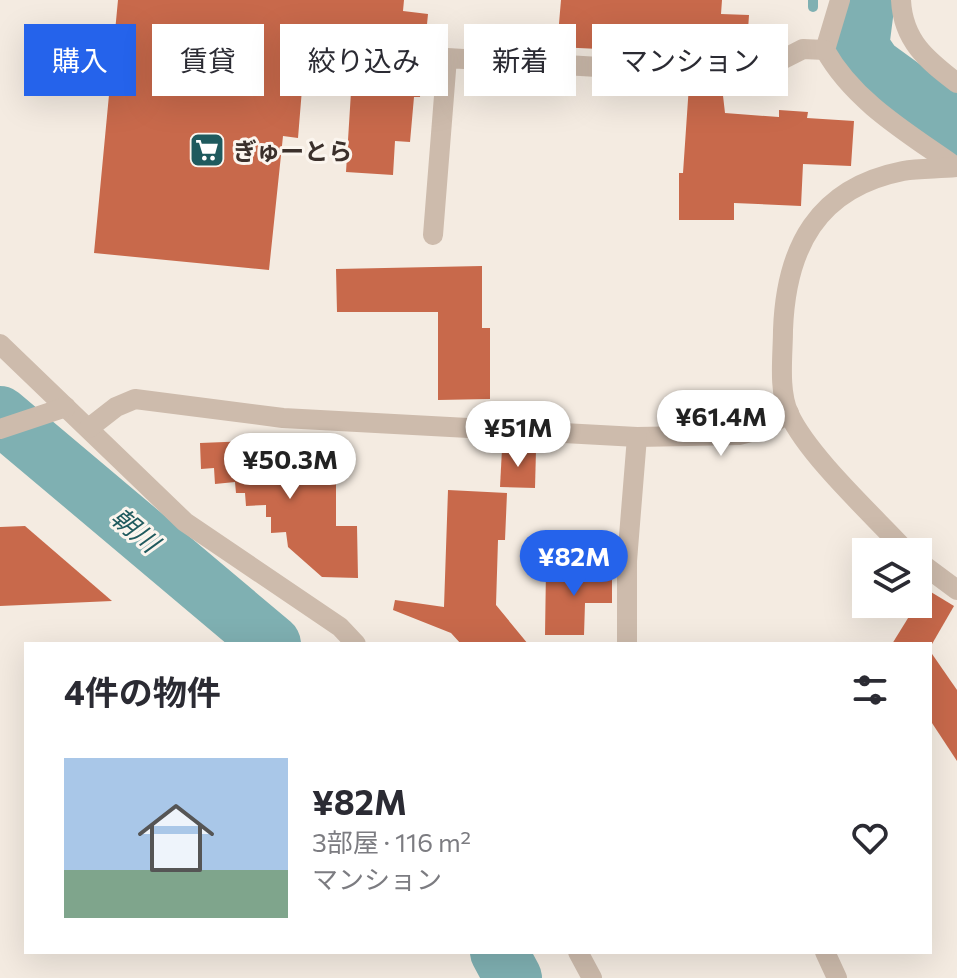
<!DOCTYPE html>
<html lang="ja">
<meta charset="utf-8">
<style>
:root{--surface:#fff;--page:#f2f2f3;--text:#2b2b33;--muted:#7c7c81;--line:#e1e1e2;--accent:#2563eb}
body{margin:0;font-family:Commissioner,"Noto Sans JP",sans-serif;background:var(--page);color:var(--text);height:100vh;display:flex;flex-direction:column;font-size:30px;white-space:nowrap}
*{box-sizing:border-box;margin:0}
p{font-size:26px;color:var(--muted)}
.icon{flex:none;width:44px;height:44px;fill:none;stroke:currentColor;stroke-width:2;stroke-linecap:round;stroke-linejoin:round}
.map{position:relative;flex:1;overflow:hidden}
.details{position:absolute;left:24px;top:642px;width:908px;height:312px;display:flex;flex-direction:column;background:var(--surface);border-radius:0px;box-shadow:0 8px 32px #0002}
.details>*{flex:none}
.banner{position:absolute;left:24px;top:24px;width:910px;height:72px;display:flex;gap:16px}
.fabs{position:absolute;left:852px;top:538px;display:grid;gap:16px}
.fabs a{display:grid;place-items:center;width:80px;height:80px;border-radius:0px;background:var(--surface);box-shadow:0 8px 32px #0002;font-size:40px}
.price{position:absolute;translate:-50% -68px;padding:0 18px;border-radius:28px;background:#fff;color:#222;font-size:26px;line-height:52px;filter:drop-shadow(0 2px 4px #0008)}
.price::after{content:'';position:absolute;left:50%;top:48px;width:24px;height:18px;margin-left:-12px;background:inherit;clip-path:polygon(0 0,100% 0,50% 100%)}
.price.active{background:var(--accent);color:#fff}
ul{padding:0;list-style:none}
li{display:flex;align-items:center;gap:24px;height:200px;padding:0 40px}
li+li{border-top:2px solid var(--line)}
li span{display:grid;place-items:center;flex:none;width:224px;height:160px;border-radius:0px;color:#555}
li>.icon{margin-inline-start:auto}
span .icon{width:96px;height:96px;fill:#fffc;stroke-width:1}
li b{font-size:34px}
h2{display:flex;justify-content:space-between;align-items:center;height:96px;padding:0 40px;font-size:34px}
.chip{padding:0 28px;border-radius:0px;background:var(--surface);box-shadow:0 8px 32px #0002;font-size:28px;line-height:72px}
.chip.active{background:var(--accent);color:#fff}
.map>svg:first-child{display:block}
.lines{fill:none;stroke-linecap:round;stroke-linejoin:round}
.stream{stroke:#7fb0b2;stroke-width:10}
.river{stroke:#7fb0b2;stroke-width:58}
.building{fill:#c8694b}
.minor{stroke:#cdbbac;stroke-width:20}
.labels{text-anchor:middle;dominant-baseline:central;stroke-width:6;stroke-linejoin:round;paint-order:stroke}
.poi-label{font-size:24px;font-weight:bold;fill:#3b302b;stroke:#fbf5ee;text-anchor:start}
.water-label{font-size:26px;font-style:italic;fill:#1f5a5e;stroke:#fbf5ee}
</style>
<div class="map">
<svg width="957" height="978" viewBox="0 0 957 978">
<rect width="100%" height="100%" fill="#f4ebe1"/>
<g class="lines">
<!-- stream -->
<path class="stream" d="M813,7V0"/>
<!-- river -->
<g class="river">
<path d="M866,0L860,47L873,66L957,127"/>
<path d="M0,415L272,644"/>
<path d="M499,952L513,978"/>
</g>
</g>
<!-- building -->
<g class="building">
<path d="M118,0H404L403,11L428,14L420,97H414L410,142L395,141L393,175L346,172L351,92L302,89L298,138L283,136L269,270L94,253Z"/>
<path d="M561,0H722L721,14L749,15L747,45L724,44L723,61L690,59L684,53L557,47Z"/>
<path d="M689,85L722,87L725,113L779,117V110L808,112L807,118L854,121L851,166L803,164L801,206L734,203V220H679V173H683Z"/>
<path d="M482,266V328H490V399L438,400V312H337L336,269Z"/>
<path d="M277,440L278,463H336V526H357L358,578L322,577L288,547L286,532L271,533V517H266V505L246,506L245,493H236L235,482L215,484L214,468L201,469L200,443Z"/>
<path d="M502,449L536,450L535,488L500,487Z"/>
<path d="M448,490L507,493L505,540H498L496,605L528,644H461L451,633L393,610L395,600L444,607Z"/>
<path d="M25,526L112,601L0,606V527Z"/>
<path d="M546,569L612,571V603H585L584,635H545Z"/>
<path d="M926,589L954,606L932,644H892Z"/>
<path d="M930,651L957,690V761L930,720Z"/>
</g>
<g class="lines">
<!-- minor -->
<g class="minor">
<path d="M840,0L825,50C854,102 908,133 956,167"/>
<path d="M901,0C903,41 927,60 957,83"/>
<path d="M433,235L447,58L750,76L803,49L825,50"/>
<path d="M0,344L185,522L340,627L356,644"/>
<path d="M89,428L116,407L135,399L283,418L637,437L739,435L763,429L789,413"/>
<path d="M0,429L66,407"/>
<path d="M907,552C874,516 809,457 789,414C778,390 783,355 783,330C786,248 817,188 903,171C920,168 939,169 957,167"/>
<path d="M918,561L957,590"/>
<path d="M627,644V561L637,437"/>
<path d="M578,952L592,978"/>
<path d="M825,952L837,978"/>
</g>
</g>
<!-- icons -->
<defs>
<symbol id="supermarket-square" viewBox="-11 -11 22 22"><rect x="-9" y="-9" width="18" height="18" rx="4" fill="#1f5a5e" stroke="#fbf5ee"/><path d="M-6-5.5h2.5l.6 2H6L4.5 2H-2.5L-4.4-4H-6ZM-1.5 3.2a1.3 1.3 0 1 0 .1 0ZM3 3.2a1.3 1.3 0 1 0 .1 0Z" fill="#fff"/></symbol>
</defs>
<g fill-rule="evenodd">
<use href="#supermarket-square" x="187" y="130" width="40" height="40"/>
</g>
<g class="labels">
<!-- poi labels -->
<g class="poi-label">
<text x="233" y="150">ぎゅーとら</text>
</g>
<!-- water labels -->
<g class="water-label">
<text transform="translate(136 529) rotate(40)">朝川</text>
</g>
</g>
</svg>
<div class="fabs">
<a><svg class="icon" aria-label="layers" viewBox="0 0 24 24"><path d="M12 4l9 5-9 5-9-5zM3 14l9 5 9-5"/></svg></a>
</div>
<b class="price" style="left:721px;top:458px">¥61.4M</b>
<b class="price" style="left:518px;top:469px">¥51M</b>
<b class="price" style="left:290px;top:501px">¥50.3M</b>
<b class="price active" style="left:574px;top:598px">¥82M</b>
<div class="banner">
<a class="chip active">購入</a>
<a class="chip">賃貸</a>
<a class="chip">絞り込み</a>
<a class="chip">新着</a>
<a class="chip">マンション</a>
</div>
<section class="details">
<h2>4件の物件<svg class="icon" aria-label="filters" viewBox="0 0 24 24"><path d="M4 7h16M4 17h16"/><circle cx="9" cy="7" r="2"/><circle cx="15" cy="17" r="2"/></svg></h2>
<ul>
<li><span style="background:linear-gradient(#a9c7e8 70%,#7fa58c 0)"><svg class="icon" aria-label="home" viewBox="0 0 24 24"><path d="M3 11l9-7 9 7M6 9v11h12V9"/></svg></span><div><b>¥82M</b><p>3部屋 · 116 m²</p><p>マンション</p></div><svg class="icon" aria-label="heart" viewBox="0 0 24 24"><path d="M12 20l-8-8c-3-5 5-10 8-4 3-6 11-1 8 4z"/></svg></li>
</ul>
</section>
</div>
